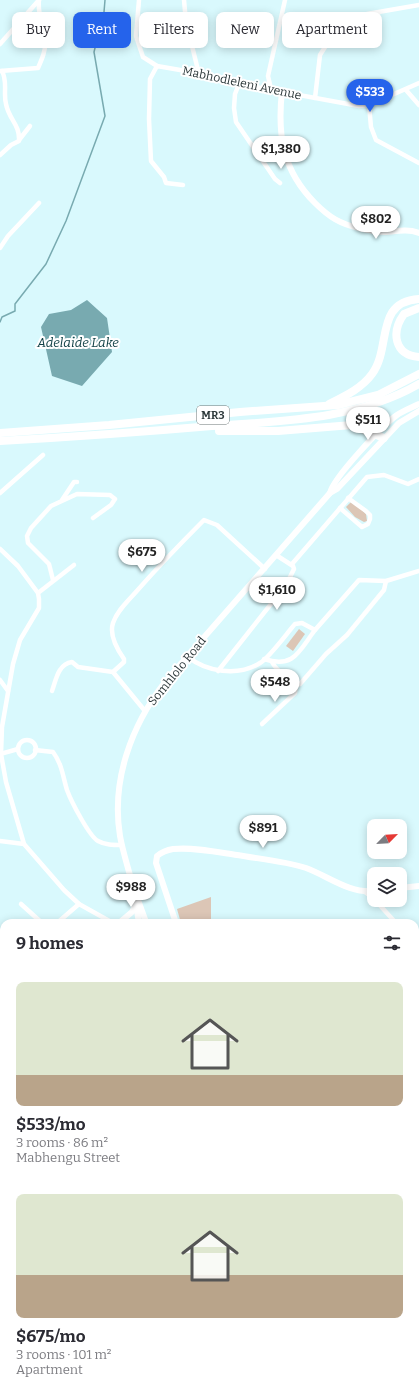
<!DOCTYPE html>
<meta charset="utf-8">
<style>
:root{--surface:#fff;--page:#f2f2f3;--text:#2b2b33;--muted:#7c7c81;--accent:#2563eb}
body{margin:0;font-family:Bitter,serif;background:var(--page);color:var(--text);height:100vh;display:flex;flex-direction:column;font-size:15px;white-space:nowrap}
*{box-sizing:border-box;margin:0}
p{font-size:13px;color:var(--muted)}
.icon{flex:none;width:22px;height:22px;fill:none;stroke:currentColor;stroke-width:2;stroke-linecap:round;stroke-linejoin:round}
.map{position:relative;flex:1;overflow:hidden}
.sheet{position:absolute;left:0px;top:919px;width:419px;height:480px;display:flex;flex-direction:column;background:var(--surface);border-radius:12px 12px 0 0;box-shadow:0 2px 10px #0003}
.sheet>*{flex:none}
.guide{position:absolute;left:12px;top:12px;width:395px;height:36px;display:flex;gap:8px}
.needle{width:26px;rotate:66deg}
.fabs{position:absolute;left:367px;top:819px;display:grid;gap:8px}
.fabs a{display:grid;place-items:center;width:40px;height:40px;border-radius:8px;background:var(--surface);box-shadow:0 2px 10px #0003;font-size:20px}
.price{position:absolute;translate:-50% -34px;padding:0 9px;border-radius:14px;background:#fff;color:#222;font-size:13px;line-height:26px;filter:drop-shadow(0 1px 2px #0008)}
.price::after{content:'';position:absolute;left:50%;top:24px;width:12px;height:9px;margin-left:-6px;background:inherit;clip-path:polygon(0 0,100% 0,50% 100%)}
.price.current{background:var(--accent);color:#fff}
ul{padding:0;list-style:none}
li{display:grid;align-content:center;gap:8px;height:212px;padding:0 16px}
li span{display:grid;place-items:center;height:124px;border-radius:8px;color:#555}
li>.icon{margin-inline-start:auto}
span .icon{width:72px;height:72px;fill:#fffc;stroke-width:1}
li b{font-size:17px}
h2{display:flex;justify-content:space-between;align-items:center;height:48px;padding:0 16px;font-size:17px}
.chip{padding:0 14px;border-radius:8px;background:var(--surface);box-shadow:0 2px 10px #0003;font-size:14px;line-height:36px}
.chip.current{background:var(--accent);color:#fff}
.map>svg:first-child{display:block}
.green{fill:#dcc6b6}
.water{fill:#78aab0}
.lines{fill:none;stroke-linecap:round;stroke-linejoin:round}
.stream{stroke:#78aab0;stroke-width:1.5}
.street{stroke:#fff;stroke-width:4.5}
.secondary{stroke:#fff;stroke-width:6}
.highway{stroke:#fff;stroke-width:8}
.labels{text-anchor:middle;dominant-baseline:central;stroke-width:4;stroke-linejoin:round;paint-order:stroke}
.shield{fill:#fff;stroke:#6b7475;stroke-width:1}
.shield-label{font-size:11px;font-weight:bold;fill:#2c383a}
.street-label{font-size:12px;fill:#2c383a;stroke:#fff}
.water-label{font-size:13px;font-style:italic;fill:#114146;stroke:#fff}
</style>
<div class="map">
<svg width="419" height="1399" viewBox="0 0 419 1399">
<rect width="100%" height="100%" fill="#d9f9fd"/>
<!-- green -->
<g class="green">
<path d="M352,501L366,514L367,521L364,522L355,517L346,507Z"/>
<path d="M299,629L305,634L293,651L286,646Z"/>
<path d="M211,897V923H181L177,909Z"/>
</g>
<!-- water -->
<path class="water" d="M87,300L107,318L112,352L82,386L52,376L41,327L49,314L71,310Z"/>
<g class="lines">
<!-- stream -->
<path class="stream" d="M0,322L2,317L15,311V304L46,264L66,221L105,116L94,52L104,12L105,0"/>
<!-- street -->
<g class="street">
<path d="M139,0L136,36L143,57L157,66"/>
<path d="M184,0L186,22L199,74"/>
<path d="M190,37L197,36"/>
<path d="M0,44L39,0"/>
<path d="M0,71L38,68C42,59 46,50 45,41C45,26 37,16 39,0"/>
<path d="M239,84L235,94L234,108L236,122L275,179L280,183"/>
<path d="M271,89L268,76L285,0"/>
<path d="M406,90L419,105"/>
<path d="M315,98L320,55L334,33L367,14L419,5"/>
<path d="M369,105L371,127L376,140L419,163"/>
<path d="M19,140L30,126"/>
<path d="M0,155L11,145L19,141C20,124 9,120 6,104C3,93 8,82 2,71"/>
<path d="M183,185L166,183L164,177L151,161L149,119L150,79L157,66L209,75L239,84L359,106L369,105L419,83"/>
<path d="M0,248L8,236L39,203"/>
<path d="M0,493L43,455"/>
<path d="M62,500L74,482H77"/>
<path d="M340,508L362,527L368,524L370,519V515L366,511L348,498"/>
<path d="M0,549L18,566L38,593L39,599V608L20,640L13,664L2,727L1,754L6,782L24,844L64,890L79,904L113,923"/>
<path d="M292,564L367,477L384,475L408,484L419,479"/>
<path d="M53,580L49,564L28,543L27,536L31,528L51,506L77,494L110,495L115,499L111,505L93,518"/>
<path d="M38,593L74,565"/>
<path d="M187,656C206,672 238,677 260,663C269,658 287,633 295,624L302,623L315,630L359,580L386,581L419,571"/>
<path d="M264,659C294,669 299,651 315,630"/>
<path d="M272,662C277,672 288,678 296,685L300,684L326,654L347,635L384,590L386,581"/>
<path d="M218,671L286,585L294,569L293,566L276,555"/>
<path d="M0,680L8,691"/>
<path d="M52,691C56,680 58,664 72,662L78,667L113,672"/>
<path d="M145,711L113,672L124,662V659C117,649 109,635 113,623C117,611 127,602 135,593C157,568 180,544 204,520L217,525L265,569"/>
<path d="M262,724L295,693L296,685"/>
<circle cx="27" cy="749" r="9"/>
<path d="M35,750L53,752C62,764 63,777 67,790C71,801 89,836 98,841C105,845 113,845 122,845"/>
<path d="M0,754L18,749"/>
<path d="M0,841L24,844"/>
<path d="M365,892L374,899"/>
<path d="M375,900L396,923"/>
<path d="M21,904L42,923"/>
<path d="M57,923L79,904"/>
<path d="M415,941L419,945"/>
<path d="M0,1051H4"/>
<path d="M0,1084L4,1082"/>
<path d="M0,1159L4,1162"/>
<path d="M0,1211L4,1213"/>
<path d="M0,1264L4,1265"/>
<path d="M415,1296L419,1293"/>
<path d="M102,1395L109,1399"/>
<path d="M246,1395L252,1399"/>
<path d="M377,1395L378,1399"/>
<path d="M220,1399L224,1395"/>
<path d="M225,1399L228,1395"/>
<path d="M266,1399L267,1395"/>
</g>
<!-- secondary -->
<g class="secondary">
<path d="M282,91C277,136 283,171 315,203C329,217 340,224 359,228C367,230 377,232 386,232C398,231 408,229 419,233"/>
<path d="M330,493C333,478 383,425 397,415C403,411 411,408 419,404"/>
<path d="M400,888L419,886"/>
<path d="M138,900L146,922"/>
<path d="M119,923L132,912L136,904"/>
<path d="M139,923C137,911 135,899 133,887C129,870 123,853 120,836C111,781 131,726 165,682L330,493L337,489L399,423L419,411"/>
<path d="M176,923L156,863L157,856C162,852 167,850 173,849C194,847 217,852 237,855C260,859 284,861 306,868C328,876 350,894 374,891"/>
<path d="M0,1237L4,1232"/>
<path d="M315,1399L318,1395"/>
</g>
<!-- highway -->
<g class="highway">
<path d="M419,308L404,314C391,332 394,355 419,357"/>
<path d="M329,404C345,396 362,388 372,374C392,347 374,302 419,299"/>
<path d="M219,431H278L352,425L384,438"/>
<path d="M0,433L109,425L240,412L338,405L378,395L419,374"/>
<path d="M0,441C71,437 142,432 212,426C282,421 357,420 419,384"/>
</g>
</g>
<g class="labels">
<!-- shield labels -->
<rect class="shield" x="197" y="406" width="32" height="18" rx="3"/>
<g class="shield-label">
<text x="213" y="415">MR3</text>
</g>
<!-- street labels -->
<g class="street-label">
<text transform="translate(242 83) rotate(12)">Mabhodleleni Avenue</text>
<text transform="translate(177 671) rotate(-51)">Somhlolo Road</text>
</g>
<!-- water labels -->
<g class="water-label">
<text x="78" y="342">Adelaide Lake</text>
</g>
</g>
</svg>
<div class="fabs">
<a><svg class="needle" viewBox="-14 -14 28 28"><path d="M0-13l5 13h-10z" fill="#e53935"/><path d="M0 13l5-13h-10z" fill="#7c7c81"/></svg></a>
<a><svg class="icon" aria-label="layers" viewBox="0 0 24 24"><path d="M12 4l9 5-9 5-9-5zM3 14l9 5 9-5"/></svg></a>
</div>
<b class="price current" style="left:370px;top:113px">$533</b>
<b class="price" style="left:281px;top:170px">$1,380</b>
<b class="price" style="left:376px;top:240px">$802</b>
<b class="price" style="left:368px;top:441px">$511</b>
<b class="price" style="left:142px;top:573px">$675</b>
<b class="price" style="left:277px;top:611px">$1,610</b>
<b class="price" style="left:275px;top:703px">$548</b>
<b class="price" style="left:263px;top:849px">$891</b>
<b class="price" style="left:131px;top:908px">$988</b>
<div class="guide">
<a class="chip">Buy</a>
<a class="chip current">Rent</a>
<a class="chip">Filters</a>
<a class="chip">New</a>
<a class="chip">Apartment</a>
</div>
<section class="sheet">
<h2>9 homes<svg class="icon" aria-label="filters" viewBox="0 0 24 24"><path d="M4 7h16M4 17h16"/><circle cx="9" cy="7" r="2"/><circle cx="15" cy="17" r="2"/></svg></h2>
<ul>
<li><span style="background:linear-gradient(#dfe7d0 75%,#b9a48a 0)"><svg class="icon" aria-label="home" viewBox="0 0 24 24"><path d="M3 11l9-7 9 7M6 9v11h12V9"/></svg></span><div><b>$533/mo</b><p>3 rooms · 86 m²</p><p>Mabhengu Street</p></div></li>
<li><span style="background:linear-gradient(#dfe7d0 65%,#b9a48a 0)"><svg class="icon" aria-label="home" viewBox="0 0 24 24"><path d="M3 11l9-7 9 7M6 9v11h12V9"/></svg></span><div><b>$675/mo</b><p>3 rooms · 101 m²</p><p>Apartment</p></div></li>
</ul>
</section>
</div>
